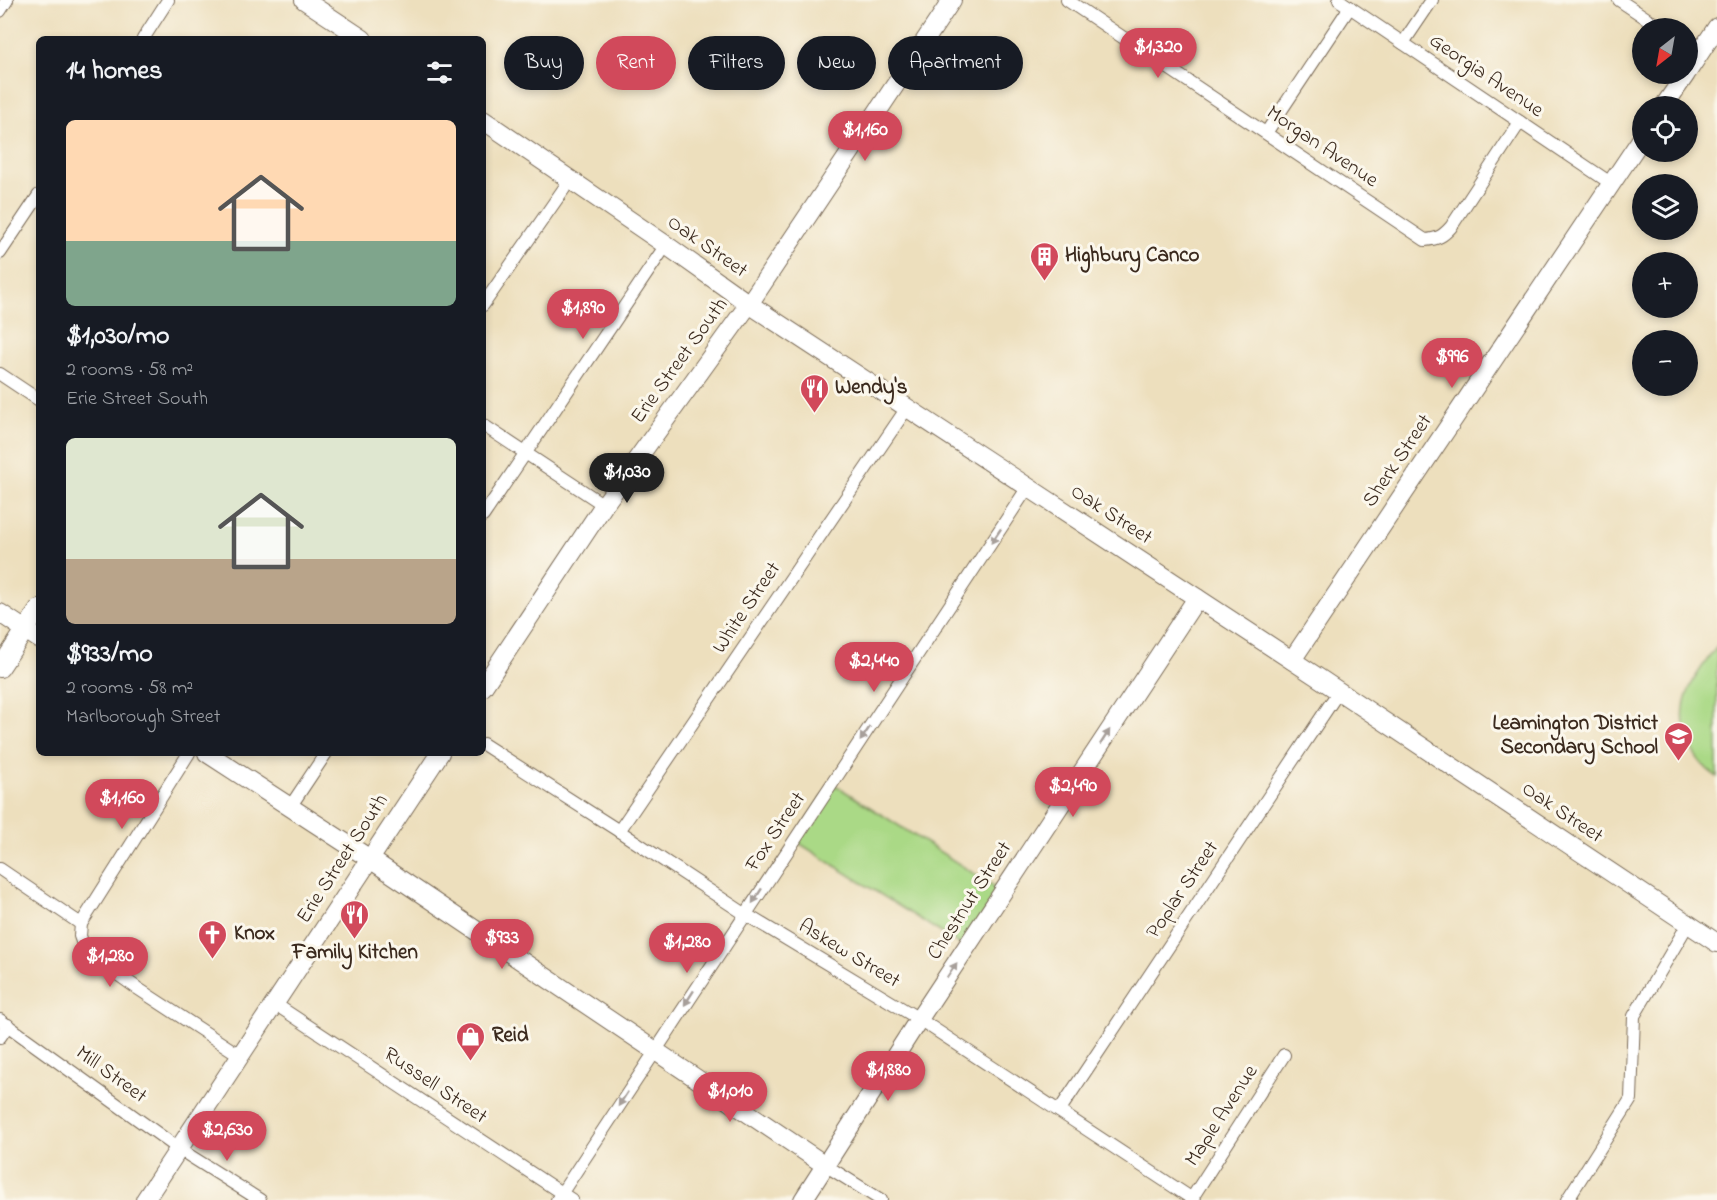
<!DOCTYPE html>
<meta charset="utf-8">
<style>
:root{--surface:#171b24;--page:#20242c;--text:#f1f3f6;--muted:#9ea1a6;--accent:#d1495b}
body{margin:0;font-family:"Indie Flower",sans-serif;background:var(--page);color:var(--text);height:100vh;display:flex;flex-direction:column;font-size:22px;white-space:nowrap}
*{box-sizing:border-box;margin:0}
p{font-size:20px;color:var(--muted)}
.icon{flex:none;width:33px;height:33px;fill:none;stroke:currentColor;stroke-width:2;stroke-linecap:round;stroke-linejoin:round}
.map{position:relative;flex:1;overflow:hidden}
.panel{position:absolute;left:36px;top:36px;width:450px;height:720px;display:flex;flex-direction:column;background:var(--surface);border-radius:9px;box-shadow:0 3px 9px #0003}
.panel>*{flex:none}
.top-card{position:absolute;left:504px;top:36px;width:570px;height:54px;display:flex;gap:12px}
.needle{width:39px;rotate:211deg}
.fabs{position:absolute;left:1632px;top:18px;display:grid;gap:12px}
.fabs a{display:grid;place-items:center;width:66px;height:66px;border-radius:50%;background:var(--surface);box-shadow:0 3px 9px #0003;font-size:30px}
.price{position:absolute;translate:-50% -51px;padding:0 14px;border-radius:21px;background:var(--accent);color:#fff;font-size:20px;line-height:39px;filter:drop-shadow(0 2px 3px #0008)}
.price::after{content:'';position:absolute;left:50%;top:36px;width:18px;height:14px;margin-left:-9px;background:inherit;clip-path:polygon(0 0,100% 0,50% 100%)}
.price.active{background:#222;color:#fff}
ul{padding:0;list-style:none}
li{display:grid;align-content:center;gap:12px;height:318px;padding:0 30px}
li span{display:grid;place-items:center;height:186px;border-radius:9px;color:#555}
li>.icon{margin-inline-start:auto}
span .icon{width:108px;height:108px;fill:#fffc;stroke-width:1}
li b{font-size:26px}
h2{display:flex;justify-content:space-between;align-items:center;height:72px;padding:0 30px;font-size:26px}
.chip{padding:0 21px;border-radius:27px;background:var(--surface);box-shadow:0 3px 9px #0003;font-size:21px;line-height:54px}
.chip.active{background:var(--accent);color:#fff}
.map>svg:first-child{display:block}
.green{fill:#aad986;stroke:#728252;stroke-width:1.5}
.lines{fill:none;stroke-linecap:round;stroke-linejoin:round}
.street-casing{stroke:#796956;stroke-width:14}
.secondary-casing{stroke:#796956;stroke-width:20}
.street{stroke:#fff;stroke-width:12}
.secondary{stroke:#fff;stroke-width:18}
.oneway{fill:#a79f9a}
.labels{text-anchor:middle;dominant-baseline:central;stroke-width:6;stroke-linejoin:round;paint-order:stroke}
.street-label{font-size:21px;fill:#3b2a1e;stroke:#fbf7ec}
.poi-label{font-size:21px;font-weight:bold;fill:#3b2a1e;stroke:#fbf7ec;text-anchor:start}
</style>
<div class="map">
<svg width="1717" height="1200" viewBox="0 0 1717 1200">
<rect width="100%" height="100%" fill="#fbf7ec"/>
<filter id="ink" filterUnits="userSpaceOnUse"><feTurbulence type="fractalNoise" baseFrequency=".0167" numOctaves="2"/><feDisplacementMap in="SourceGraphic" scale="12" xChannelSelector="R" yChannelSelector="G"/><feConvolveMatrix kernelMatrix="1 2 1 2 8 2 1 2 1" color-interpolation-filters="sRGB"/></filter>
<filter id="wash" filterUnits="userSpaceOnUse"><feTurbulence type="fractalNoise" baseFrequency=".008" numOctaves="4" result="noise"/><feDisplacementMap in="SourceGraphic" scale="24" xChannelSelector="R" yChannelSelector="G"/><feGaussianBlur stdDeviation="1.35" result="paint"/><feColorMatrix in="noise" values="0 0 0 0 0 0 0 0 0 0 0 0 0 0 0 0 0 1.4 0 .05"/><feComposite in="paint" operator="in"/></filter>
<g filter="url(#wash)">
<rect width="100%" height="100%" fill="#eddfbd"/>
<!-- green -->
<g class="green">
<path d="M1717,646V777C1689,758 1675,722 1689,690C1695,674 1708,660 1717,646Z"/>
<path d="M832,783L1003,892L967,949L794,840Z"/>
</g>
</g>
<g filter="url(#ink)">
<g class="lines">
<defs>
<g id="street">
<path d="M1067,0L1425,240C1438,239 1443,236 1451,227L1520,122"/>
<path d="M1339,0L1612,184"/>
<path d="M1619,0L1661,28"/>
<path d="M0,11L7,0"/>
<path d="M143,39L168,0"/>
<path d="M1403,43L1432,0"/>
<path d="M1266,133L1350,7"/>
<path d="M0,253L39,195"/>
<path d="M483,305L570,180"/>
<path d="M0,374L39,400"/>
<path d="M483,425L604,505"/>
<path d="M483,516L666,245"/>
<path d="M483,744L619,831L745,914L919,1019L1194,1200"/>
<path d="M189,753L81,924L80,936L84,947L99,961L137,988L241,1056"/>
<path d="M290,807L326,753"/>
<path d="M619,831L907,408"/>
<path d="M0,869L81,924"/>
<path d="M275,1004L572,1200"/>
<path d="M0,1020L179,1149L260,1200"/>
<path d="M0,1037L8,1025"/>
<path d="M1059,1111L1339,691"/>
<path d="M825,1165L881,1200"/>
<path d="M1192,1198L1284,1055"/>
<path d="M557,1200L1028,487"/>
<path d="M1567,1200L1631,1099L1634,1016L1688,924"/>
</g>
<g id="secondary">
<path d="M304,0L363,39"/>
<path d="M1688,71L1717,27"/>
<path d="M1664,106L1686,74"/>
<path d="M483,120L666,245L749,304L1322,680L1717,943"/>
<path d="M0,613L39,639"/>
<path d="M1292,660L1642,138"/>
<path d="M0,668L39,609"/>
<path d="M483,687L604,505L749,304L952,0"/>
<path d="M207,753L370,859L825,1165"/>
<path d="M145,1200L440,753"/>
<path d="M803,1200L919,1019L1197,598"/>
</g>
</defs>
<!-- street casing -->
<use href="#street" class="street-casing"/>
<!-- secondary casing -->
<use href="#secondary" class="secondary-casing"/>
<!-- street -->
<use href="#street" class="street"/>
<!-- secondary -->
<use href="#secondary" class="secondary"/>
</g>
<!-- one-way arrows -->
<defs><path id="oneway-solid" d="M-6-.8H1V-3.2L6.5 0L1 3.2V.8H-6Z" transform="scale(1.5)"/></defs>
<g class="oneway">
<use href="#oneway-solid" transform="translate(996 536) rotate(124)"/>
<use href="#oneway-solid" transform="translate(865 734) rotate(124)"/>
<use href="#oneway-solid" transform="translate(1105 737) rotate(-57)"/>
<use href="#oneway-solid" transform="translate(757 896) rotate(123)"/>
<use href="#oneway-solid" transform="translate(952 970) rotate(-56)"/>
<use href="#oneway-solid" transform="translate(689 998) rotate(123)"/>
<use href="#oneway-solid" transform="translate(623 1099) rotate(123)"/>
</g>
</g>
<!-- icons -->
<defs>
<symbol id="building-pin" viewBox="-11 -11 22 30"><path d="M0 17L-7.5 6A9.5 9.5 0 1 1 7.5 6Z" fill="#d1495b" stroke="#fbf7ec"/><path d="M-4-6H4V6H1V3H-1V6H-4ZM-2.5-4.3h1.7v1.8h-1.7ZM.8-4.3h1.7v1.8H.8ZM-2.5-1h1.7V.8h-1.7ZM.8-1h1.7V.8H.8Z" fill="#fff"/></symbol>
<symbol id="restaurant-pin" viewBox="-11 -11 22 30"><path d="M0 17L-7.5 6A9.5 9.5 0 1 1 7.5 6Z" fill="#d1495b" stroke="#fbf7ec"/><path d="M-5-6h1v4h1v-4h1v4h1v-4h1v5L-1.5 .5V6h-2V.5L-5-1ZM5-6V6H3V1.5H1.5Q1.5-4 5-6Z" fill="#fff"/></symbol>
<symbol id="school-pin" viewBox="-11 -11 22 30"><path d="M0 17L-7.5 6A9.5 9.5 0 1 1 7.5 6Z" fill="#d1495b" stroke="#fbf7ec"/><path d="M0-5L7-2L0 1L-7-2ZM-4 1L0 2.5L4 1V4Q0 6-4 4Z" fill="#fff"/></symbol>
<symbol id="church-pin" viewBox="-11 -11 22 30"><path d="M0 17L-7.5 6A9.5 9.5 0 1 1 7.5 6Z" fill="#d1495b" stroke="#fbf7ec"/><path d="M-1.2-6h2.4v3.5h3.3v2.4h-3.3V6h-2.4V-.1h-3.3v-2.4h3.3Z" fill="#fff"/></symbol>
<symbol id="shop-pin" viewBox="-11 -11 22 30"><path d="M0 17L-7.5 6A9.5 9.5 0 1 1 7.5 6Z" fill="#d1495b" stroke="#fbf7ec"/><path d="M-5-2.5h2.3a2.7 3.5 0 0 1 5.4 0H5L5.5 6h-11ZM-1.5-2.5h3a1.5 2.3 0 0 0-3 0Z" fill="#fff"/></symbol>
</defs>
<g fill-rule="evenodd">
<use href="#building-pin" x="1028" y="240" width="33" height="45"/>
<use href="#restaurant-pin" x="798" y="372" width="33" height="45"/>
<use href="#school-pin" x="1662" y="720" width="33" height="45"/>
<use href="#restaurant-pin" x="338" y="898" width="33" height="45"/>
<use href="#church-pin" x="196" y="918" width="33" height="45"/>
<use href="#shop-pin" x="454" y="1020" width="33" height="45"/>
</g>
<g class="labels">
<!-- street labels -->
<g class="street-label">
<text transform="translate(1486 76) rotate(34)">Georgia Avenue</text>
<text transform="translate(1322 147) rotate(34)">Morgan Avenue</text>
<text transform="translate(707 247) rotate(35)">Oak Street</text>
<text transform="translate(680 361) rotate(-54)">Erie Street South</text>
<text transform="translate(1398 461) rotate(-56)">Sherk Street</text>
<text transform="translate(1111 515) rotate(33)">Oak Street</text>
<text transform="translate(747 608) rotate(-56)">White Street</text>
<text transform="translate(1562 813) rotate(34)">Oak Street</text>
<text transform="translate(776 832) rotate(-56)">Fox Street</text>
<text transform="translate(343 859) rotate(-57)">Erie Street South</text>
<text transform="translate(1183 890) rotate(-56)">Poplar Street</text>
<text transform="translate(970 901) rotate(-57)">Chestnut Street</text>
<text transform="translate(849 954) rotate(31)">Askew Street</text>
<text transform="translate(111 1075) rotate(36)">Mill Street</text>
<text transform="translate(435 1086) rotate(34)">Russell Street</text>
<text transform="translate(1222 1116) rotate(-57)">Maple Avenue</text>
</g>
<!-- poi labels -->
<g class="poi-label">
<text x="1065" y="256">Highbury Canco</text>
<text x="835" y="388">Wendy's</text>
<text x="1658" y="724" text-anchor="end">Leamington District<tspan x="1658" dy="24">Secondary School</tspan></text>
<text x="234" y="934">Knox</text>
<text x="355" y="953" text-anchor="middle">Family Kitchen</text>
<text x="492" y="1036">Reid</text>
</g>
</g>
</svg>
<div class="fabs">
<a><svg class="needle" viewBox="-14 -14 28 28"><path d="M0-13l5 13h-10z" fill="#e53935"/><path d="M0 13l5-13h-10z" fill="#9ea1a6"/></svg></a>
<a><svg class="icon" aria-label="locate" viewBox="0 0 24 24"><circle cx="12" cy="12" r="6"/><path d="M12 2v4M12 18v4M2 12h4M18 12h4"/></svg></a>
<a><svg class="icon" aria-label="layers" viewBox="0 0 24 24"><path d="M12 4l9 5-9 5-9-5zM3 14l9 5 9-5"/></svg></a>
<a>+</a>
<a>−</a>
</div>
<b class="price" style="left:1158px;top:79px">$1,320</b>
<b class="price" style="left:865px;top:162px">$1,160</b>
<b class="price" style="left:583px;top:340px">$1,890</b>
<b class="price" style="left:1452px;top:389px">$996</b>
<b class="price active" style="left:627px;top:504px">$1,030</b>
<b class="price" style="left:874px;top:693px">$2,440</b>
<b class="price" style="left:1073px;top:818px">$2,490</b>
<b class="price" style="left:122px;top:830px">$1,160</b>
<b class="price" style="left:502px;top:970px">$933</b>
<b class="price" style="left:687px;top:974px">$1,280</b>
<b class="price" style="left:110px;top:988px">$1,280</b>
<b class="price" style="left:888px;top:1102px">$1,880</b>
<b class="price" style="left:730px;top:1123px">$1,010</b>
<b class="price" style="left:227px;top:1162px">$2,630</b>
<div class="top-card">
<a class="chip">Buy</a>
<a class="chip active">Rent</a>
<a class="chip">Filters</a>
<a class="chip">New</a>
<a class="chip">Apartment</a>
</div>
<section class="panel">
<h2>14 homes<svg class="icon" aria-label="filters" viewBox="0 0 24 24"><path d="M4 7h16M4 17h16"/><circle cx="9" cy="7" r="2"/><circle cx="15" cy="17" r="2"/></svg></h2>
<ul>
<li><span style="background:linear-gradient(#ffd9b3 65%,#7fa58c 0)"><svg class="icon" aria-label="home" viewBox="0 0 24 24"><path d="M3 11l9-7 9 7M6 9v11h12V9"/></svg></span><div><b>$1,030/mo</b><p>2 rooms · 58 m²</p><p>Erie Street South</p></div></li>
<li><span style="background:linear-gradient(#dfe7d0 65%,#b9a48a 0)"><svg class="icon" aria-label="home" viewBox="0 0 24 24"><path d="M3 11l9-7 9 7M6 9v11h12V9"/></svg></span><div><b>$933/mo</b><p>2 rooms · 58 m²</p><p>Marlborough Street</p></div></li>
</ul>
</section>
</div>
